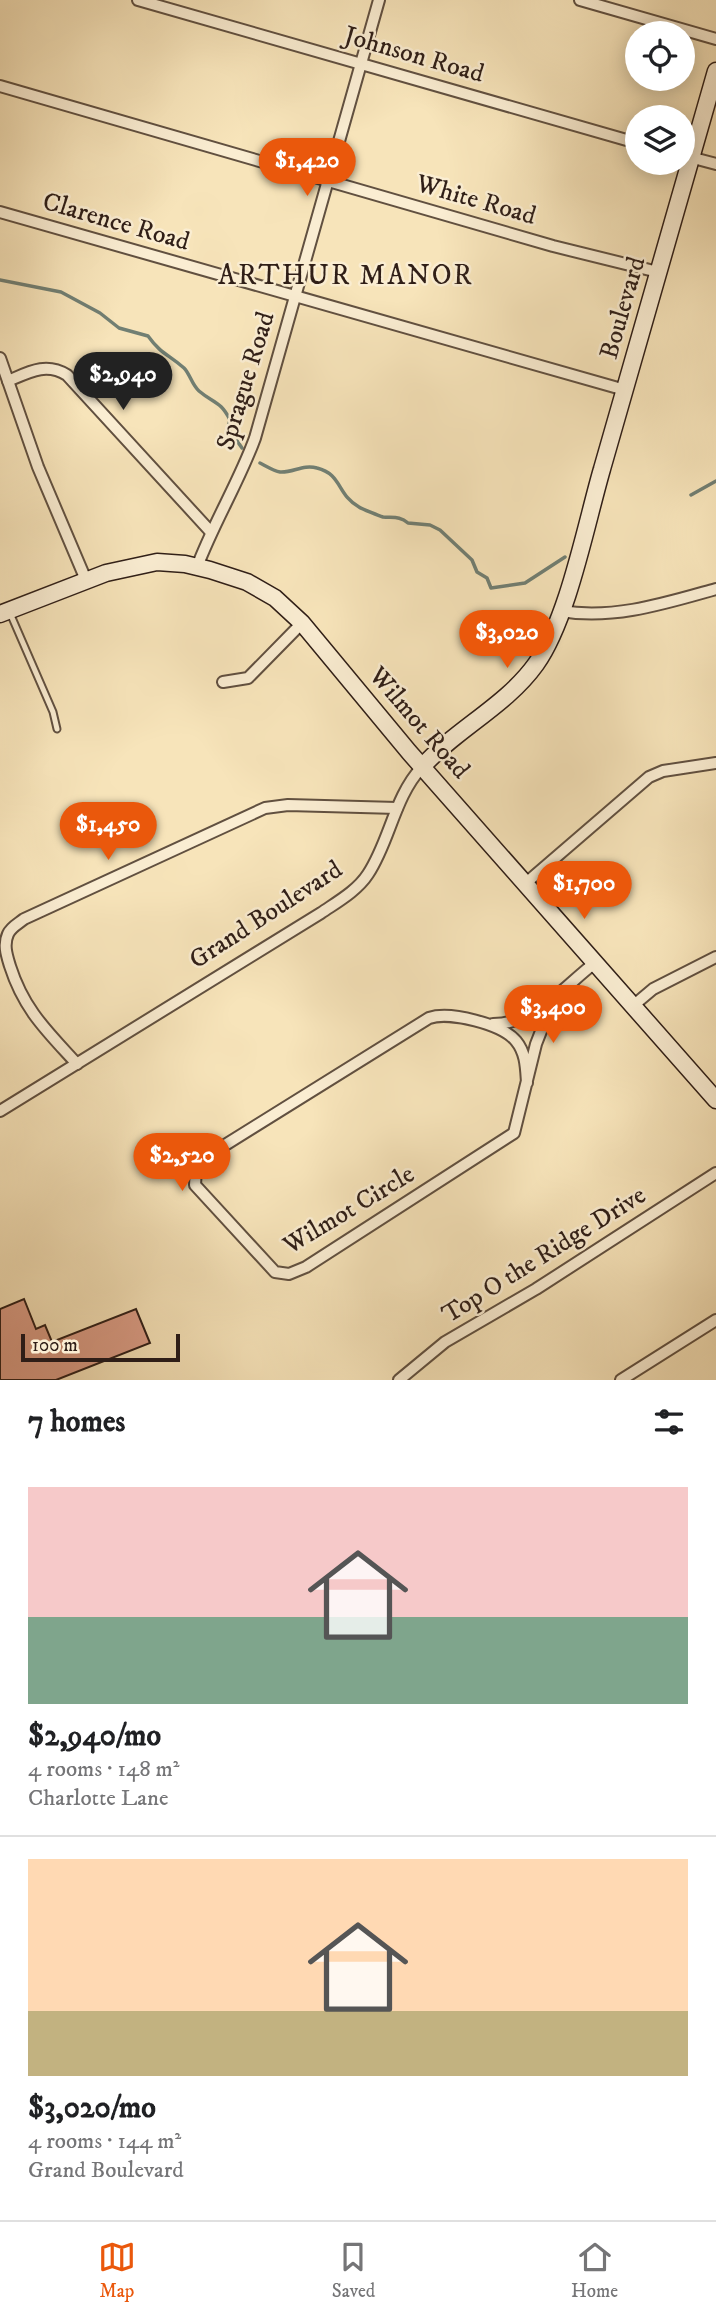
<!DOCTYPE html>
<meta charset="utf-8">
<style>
:root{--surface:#fff;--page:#f2f2f2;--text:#202124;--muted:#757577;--line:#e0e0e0;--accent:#ea580c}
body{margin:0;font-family:"IM FELL DW Pica",serif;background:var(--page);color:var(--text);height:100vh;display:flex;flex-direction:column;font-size:26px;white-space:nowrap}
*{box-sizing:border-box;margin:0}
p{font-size:23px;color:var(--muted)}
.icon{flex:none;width:38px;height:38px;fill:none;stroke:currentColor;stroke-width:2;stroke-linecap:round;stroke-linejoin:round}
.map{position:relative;height:1380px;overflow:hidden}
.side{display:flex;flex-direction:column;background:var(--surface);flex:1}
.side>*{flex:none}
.controls{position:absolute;left:625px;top:21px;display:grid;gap:14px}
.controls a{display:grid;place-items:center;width:70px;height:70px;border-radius:50%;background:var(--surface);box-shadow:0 4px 18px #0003;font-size:35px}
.scale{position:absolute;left:21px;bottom:18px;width:159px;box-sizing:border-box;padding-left:7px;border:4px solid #2f1e17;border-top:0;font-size:19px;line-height:24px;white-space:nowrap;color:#2f1e17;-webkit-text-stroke:5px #faedd2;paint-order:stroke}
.price{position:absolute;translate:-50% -60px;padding:0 16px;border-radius:24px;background:var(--accent);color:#fff;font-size:23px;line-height:46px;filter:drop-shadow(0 2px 4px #0008)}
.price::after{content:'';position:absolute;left:50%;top:42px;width:21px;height:16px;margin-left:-10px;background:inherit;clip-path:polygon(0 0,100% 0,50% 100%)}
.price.current{background:#222;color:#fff}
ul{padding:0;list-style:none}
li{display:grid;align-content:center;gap:14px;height:371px;padding:0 28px}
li+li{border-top:2px solid var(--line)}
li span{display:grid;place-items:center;height:217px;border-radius:0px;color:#555}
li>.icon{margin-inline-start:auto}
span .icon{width:126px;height:126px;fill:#fffc;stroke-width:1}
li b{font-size:30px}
h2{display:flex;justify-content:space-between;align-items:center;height:84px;padding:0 28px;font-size:30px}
.dock{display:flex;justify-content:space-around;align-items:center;height:98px;border-top:2px solid var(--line);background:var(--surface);font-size:19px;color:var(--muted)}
.dock a{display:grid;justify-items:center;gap:4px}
.dock .current{color:var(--accent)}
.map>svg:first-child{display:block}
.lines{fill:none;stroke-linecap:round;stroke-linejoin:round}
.stream{stroke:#717f73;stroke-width:3.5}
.building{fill:#db9d87;stroke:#2f1e17;stroke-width:2}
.lane-casing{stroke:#615040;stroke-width:9}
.street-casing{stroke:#615040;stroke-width:14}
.secondary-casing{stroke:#2f1e17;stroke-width:19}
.lane{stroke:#faedd2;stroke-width:5}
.street{stroke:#faedd2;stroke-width:10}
.secondary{stroke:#faedd2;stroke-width:16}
.labels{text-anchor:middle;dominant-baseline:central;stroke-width:5;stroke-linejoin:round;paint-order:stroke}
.street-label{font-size:26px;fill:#2f1e17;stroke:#faedd2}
.neighbourhood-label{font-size:28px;letter-spacing:2px;fill:#2f1e17;stroke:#faedd2}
</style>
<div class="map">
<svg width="716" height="1380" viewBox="0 0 716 1380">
<rect width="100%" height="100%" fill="#f7e4ba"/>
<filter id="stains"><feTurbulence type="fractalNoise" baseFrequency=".00286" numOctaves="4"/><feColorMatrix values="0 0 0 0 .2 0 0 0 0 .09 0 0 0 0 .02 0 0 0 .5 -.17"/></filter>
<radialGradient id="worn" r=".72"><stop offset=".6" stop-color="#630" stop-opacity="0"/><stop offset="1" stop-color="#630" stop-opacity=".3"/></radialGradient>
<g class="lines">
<!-- stream -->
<g class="stream">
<path d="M0,280L61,292L100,313L119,328L148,336C161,354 168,354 184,368C190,374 192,385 199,391C213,403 221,401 230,420L228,428L242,448"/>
<path d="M260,463C266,466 274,471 280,472C293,473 303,464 317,468C342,474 337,495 359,507C362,509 380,516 383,517C393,518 400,516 408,523L430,525L440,530L472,560L477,572L487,578L491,588L525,583L565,557"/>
<path d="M691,495L716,481"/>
</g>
</g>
<!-- building -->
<path class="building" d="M24,1299L36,1329L45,1325L52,1342L136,1309L150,1343L56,1380H0V1309Z"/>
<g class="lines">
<defs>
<path id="lane" d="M10,613L53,712L57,729"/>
<g id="street">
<path d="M138,0L637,143"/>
<path d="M580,0L716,39"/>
<path d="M0,86L553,246L658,272"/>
<path d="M682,155L716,164"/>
<path d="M0,212L625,390"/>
<path d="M0,358L38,467L86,580"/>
<path d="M8,381C29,372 46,362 67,375L210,531"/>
<path d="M197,567C214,522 239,482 255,438L379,0"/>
<path d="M561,611C614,620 666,603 716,589"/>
<path d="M223,682L248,678L302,623"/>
<path d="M526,883L649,777L663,771L716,763"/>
<path d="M634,1005L653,989L716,957"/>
<path d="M493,1024C536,1024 564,986 596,962"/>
<path d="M77,1064C47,1031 24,1010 10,966C7,956 3,945 8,934C11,927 18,924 24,919L265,808L288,805L397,808"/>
<path d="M527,1083C526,1068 526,1053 516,1041C502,1024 450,1011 429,1018L209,1155L196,1169L195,1185L275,1272L289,1274L306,1267L514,1133L536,1044L554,998"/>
<path d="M0,1111L321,913C337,902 357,891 368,874C390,841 394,797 422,767"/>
<path d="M399,1380L445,1342L536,1289L716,1173"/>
<path d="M621,1380L716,1320"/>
</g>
<g id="secondary">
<path d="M0,614L106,573L157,562L185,564L210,570L247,582L275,598L302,623L409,752L716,1100"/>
<path d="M422,767C456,729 506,706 536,664C568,619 586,524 602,469C640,336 678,203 716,71"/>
</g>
</defs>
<!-- lane casing -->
<use href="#lane" class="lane-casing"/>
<!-- street casing -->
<use href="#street" class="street-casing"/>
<!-- secondary casing -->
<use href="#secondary" class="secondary-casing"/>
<!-- lane -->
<use href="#lane" class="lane"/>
<!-- street -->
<use href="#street" class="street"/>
<!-- secondary -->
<use href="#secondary" class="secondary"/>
</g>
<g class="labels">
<!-- street labels -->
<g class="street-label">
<text transform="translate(414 55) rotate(16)">Johnson Road</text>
<text transform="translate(476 200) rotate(16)">White Road</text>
<text transform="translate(116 222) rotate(16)">Clarence Road</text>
<text transform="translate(623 308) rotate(-74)">Boulevard</text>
<text transform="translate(246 381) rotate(-73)">Sprague Road</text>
<text transform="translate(419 723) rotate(49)">Wilmot Road</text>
<text transform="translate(266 915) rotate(-33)">Grand Boulevard</text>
<text transform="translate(349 1210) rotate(-31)">Wilmot Circle</text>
<text transform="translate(544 1255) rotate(-32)">Top O the Ridge Drive</text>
</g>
<!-- neighbourhood labels -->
<g class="neighbourhood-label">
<text x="346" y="275">ARTHUR MANOR</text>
</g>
</g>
<rect width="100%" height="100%" filter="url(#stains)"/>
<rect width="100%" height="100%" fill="url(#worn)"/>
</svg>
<div class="controls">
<a><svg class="icon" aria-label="locate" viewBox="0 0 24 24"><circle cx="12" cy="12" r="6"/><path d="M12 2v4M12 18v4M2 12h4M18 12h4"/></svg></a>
<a><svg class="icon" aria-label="layers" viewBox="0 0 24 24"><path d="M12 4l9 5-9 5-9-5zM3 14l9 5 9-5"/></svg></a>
</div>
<div class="scale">100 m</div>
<b class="price" style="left:307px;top:198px">$1,420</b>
<b class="price current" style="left:123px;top:412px">$2,940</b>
<b class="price" style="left:507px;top:670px">$3,020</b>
<b class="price" style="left:108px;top:862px">$1,450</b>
<b class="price" style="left:584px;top:921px">$1,700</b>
<b class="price" style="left:553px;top:1045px">$3,400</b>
<b class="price" style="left:182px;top:1193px">$2,520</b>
</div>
<section class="side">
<h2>7 homes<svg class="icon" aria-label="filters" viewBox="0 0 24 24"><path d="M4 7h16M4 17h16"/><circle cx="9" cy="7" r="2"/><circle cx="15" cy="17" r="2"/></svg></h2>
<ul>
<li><span style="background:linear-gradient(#f6c9c9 60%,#7fa58c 0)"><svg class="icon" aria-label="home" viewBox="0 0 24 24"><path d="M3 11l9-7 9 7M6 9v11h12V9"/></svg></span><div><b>$2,940/mo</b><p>4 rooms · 148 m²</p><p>Charlotte Lane</p></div></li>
<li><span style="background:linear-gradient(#ffd9b3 70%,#c2b280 0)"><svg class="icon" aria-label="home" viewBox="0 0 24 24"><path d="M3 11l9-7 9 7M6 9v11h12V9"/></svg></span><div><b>$3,020/mo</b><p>4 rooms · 144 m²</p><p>Grand Boulevard</p></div></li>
</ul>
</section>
<nav class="dock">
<a class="current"><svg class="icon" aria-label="map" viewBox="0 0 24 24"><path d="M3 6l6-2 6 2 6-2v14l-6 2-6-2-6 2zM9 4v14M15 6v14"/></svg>Map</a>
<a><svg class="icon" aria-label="saved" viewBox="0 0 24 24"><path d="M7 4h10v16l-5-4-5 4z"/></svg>Saved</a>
<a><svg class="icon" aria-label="home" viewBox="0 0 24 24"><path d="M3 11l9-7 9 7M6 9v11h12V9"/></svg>Home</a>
</nav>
